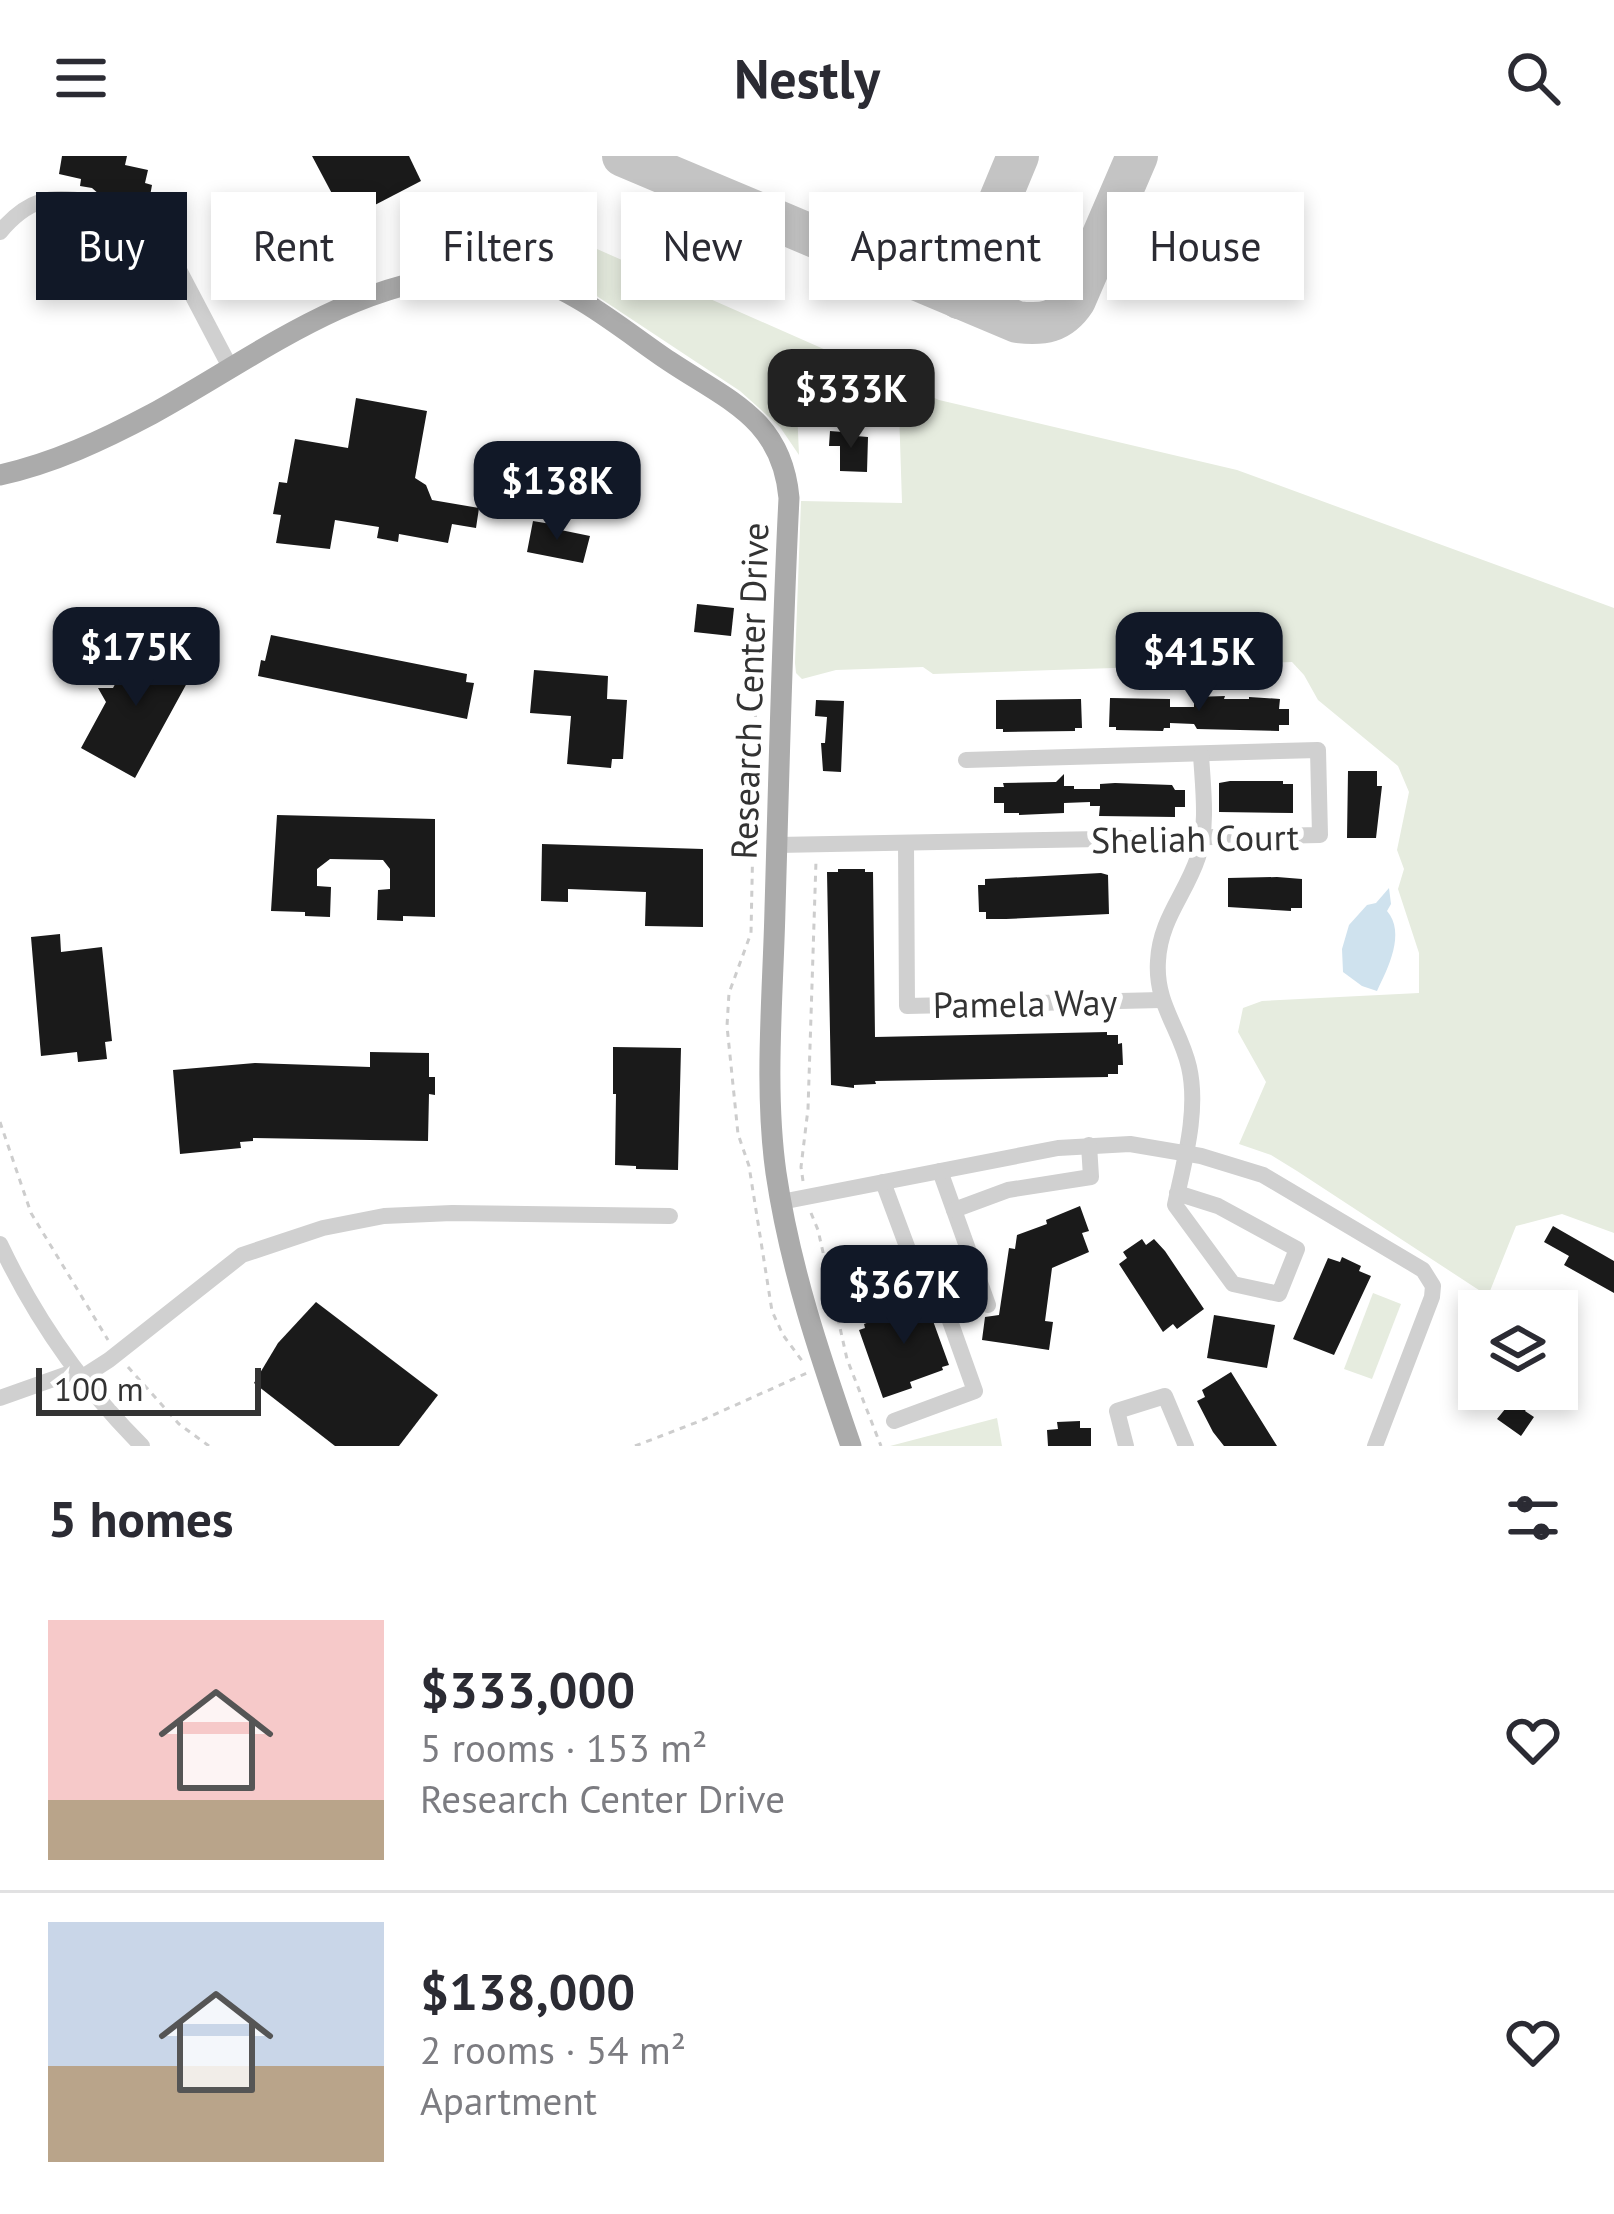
<!DOCTYPE html>
<meta charset="utf-8">
<style>
:root{--surface:#fff;--page:#f2f2f3;--text:#2b2b33;--muted:#7c7c81;--line:#e1e1e2;--accent:#111827}
body{margin:0;font-family:"PT Sans",sans-serif;background:var(--page);color:var(--text);height:100vh;display:flex;flex-direction:column;font-size:45px;white-space:nowrap}
*{box-sizing:border-box;margin:0}
p{font-size:39px;color:var(--muted)}
.icon{flex:none;width:66px;height:66px;fill:none;stroke:currentColor;stroke-width:2;stroke-linecap:round;stroke-linejoin:round}
.map{position:relative;height:1290px;overflow:hidden}
.side{display:flex;flex-direction:column;background:var(--surface);flex:1}
.side>*{flex:none}
.hud{position:absolute;left:36px;top:36px;width:1542px;height:108px;display:flex;gap:24px}
.controls{position:absolute;left:1458px;top:1134px;display:grid;gap:24px}
.controls a{display:grid;place-items:center;width:120px;height:120px;border-radius:0px;background:var(--surface);box-shadow:0 6px 18px #0003;font-size:60px}
.scale{position:absolute;left:36px;bottom:30px;width:225px;box-sizing:border-box;padding-left:12px;border:6px solid #333;border-top:0;font-size:33px;line-height:42px;white-space:nowrap;color:#333;-webkit-text-stroke:9px #fff;paint-order:stroke}
.price{position:absolute;translate:-50% -102px;padding:0 27px;border-radius:24px;background:var(--accent);color:#fff;font-size:39px;line-height:78px;filter:drop-shadow(0 3px 6px #0008)}
.price::after{content:'';position:absolute;left:50%;top:72px;width:36px;height:27px;margin-left:-18px;background:inherit;clip-path:polygon(0 0,100% 0,50% 100%)}
.price.selected{background:#222;color:#fff}
ul{padding:0;list-style:none}
li{display:flex;align-items:center;gap:36px;height:300px;padding:0 48px}
li+li{border-top:3px solid var(--line)}
li span{display:grid;place-items:center;flex:none;width:336px;height:240px;border-radius:0px;color:#555}
li>.icon{margin-inline-start:auto}
span .icon{width:144px;height:144px;fill:#fffc;stroke-width:1}
li b{font-size:51px}
h2{display:flex;justify-content:space-between;align-items:center;height:144px;padding:0 48px;font-size:51px}
.chip{padding:0 42px;border-radius:0px;background:var(--surface);box-shadow:0 6px 18px #0003;font-size:42px;line-height:108px}
.chip.selected{background:var(--accent);color:#fff}
header{display:flex;justify-content:space-between;align-items:center;height:156px;padding:0 48px;background:var(--surface);font-size:54px;font-weight:600}
.map>svg:first-child{display:block}
.green{fill:#e6ecdf}
.water{fill:#cfe2ee}
.lines{fill:none;stroke-linecap:round;stroke-linejoin:round}
.taxiway{stroke:#c4c4c4;stroke-width:42}
.building{fill:#1a1a1a}
.path{stroke:#cdcdcd;stroke-width:3;stroke-dasharray:6 6;stroke-linecap:butt}
.minor{stroke:#d0d0d0;stroke-width:16}
.major{stroke:#ababab;stroke-width:21}
.labels{text-anchor:middle;dominant-baseline:central;stroke-width:12;stroke-linejoin:round;paint-order:stroke}
.street-label{font-size:36px;fill:#333;stroke:#fff}
</style>
<header><svg class="icon" aria-label="menu" viewBox="0 0 24 24"><path d="M4 6h16M4 12h16M4 18h16"/></svg>Nestly<svg class="icon" aria-label="search" viewBox="0 0 24 24"><circle cx="10" cy="10" r="6"/><path d="M15 15l6 6"/></svg></header>
<div class="map">
<svg width="1614" height="1290" viewBox="0 0 1614 1290">
<rect width="100%" height="100%" fill="#fff"/>
<!-- green -->
<g class="green">
<path d="M563,78L939,244L1237,314L1614,452V1077L1562,1058L1516,1070L1488,1140L1297,1015L1271,999L1239,988L1266,926L1238,876L1243,852L1262,845L1419,837V797L1398,733L1404,713L1397,694L1409,636L1398,610L1318,544L1304,519L1292,506L933,518L923,511L836,514L802,523L796,517L795,507L801,345L902,347L899,254L797,253L799,299L780,271L740,235L571,123L553,115L531,112Z"/>
<path d="M1373,1137L1401,1148L1372,1223L1344,1213Z"/>
<path d="M997,1262L1002,1290H890Z"/>
</g>
<!-- water -->
<path class="water" d="M1389,732L1391,748L1387,755C1406,777 1388,812 1377,835L1362,830L1343,816L1342,793L1349,769L1367,749L1376,747Z"/>
<g class="lines">
<!-- taxiway -->
<g class="taxiway">
<path d="M623,0L1017,166C1043,169 1060,167 1075,144L1137,0"/>
<path d="M959,142L1018,0"/>
</g>
</g>
<!-- building -->
<g class="building">
<path d="M62,0H127L125,9L148,14L145,27L152,29L150,40L134,41L109,36L100,39L92,32L80,30L81,23L59,18Z"/>
<path d="M312,0H409L421,25L346,64Z"/>
<path d="M350,69L365,97L299,135L293,124L285,128L275,108Z"/>
<path d="M243,72L257,96L228,112L214,88Z"/>
<path d="M356,242L427,255L415,322L426,329L432,344L479,352L476,372L452,368L448,387L399,378L398,386L377,382L379,371L335,364L330,393L276,387L281,359L273,358L279,326L287,327L295,283L348,292Z"/>
<path d="M830,275L856,277V280L868,281L867,316L840,315V290H829Z"/>
<path d="M623,312L629,334L608,340L601,319Z"/>
<path d="M533,365L551,368V372L590,380L583,407L527,396Z"/>
<path d="M697,448L734,452L731,480L694,476Z"/>
<path d="M271,479L467,518L466,526L474,527L467,563L258,520L261,504L265,505Z"/>
<path d="M138,485L193,516L135,622L81,592L106,546L98,532H113Z"/>
<path d="M534,514L608,520L607,543L627,544L623,603H612L611,612L567,608L571,560L530,557Z"/>
<path d="M1225,540L1224,543H1249V541L1280,543L1279,553H1289V569H1279V575L1197,573L1194,568L1170,567V572H1164L1163,575L1116,574V571H1109L1110,542L1170,543V551H1194V541Z"/>
<path d="M1081,543L1082,572H1075V575L1003,576V573H996V544Z"/>
<path d="M816,544L844,545L841,616L823,615L821,587H825L827,561L815,560Z"/>
<path d="M1348,615H1377V630H1382L1376,682H1347Z"/>
<path d="M1064,618V630H1074V633H1100V628L1115,627L1172,629L1175,634H1185V651H1175V661L1099,660L1100,650H1090V646L1064,647V657L1019,659V657H1004V647H994V631H1004L1003,627L1056,626Z"/>
<path d="M1230,625H1283V628H1293V657L1219,656V627Z"/>
<path d="M277,659L435,663V761L403,760V765L377,764L378,734L390,733V713L383,704L330,703L317,713V730L331,731L330,761L305,760V756L271,755Z"/>
<path d="M542,688L703,693V771L645,770L646,736L568,733V746L541,745Z"/>
<path d="M838,713H865V716H873L875,881L1107,876V879H1118V888L1122,887L1123,909H1118V918H1108V921L875,925L876,928L854,929V932L831,929L827,716H838Z"/>
<path d="M1101,717L1108,719L1109,758L1006,763H986V756H979L978,729H985V723Z"/>
<path d="M1277,721L1302,723V752H1291V755L1228,751V722Z"/>
<path d="M60,778L61,796L102,791L112,885L105,886L107,903L78,906L77,896L41,900L31,781Z"/>
<path d="M613,891L681,892L678,1014L636,1013V1010L615,1009L616,938H613Z"/>
<path d="M370,896L429,897V921H435V939L429,938L428,985L253,982V985L240,986L241,992L180,998L173,914L255,907L370,911Z"/>
<path d="M1080,1050L1089,1075L1082,1077L1089,1096L1052,1112L1045,1165L1053,1166L1049,1194L982,1184L985,1161L999,1159L1009,1092L1015,1093L1017,1079L1047,1068L1046,1064Z"/>
<path d="M1553,1070L1614,1105V1137L1564,1109L1569,1100L1544,1086Z"/>
<path d="M1142,1083L1146,1089L1154,1083L1165,1095L1204,1153L1177,1173L1173,1168L1163,1176L1119,1108L1127,1102L1123,1096Z"/>
<path d="M1342,1101L1361,1110L1359,1115L1371,1120L1334,1199L1293,1183L1328,1102L1340,1106Z"/>
<path d="M924,1140L949,1209L942,1211L943,1214L910,1226L912,1232L883,1242L859,1174L865,1172L864,1168L898,1154L897,1150Z"/>
<path d="M316,1146L438,1239L399,1290H335L254,1227L278,1187Z"/>
<path d="M1214,1159L1275,1169L1267,1212L1207,1202Z"/>
<path d="M1231,1216L1249,1245L1277,1290H1224L1213,1276L1197,1245L1205,1241L1202,1234Z"/>
<path d="M1514,1242L1527,1252L1525,1255L1534,1261L1521,1280L1497,1263Z"/>
<path d="M1080,1265V1272H1091V1290H1048L1047,1274L1058,1273L1057,1266Z"/>
</g>
<g class="lines">
<!-- path -->
<g class="path">
<path d="M762,513L757,512L756,533L751,777L729,837L727,870L738,978L749,1010L772,1155L783,1179L803,1206"/>
<path d="M0,966L31,1057L108,1184"/>
<path d="M803,1025L801,1011L808,953L816,705"/>
<path d="M811,1057L818,1074L847,1203L881,1290"/>
<path d="M128,1211L179,1268L209,1290"/>
<path d="M635,1290L700,1265L809,1216"/>
</g>
<!-- minor -->
<g class="minor">
<path d="M106,50L136,57L157,72L230,211"/>
<path d="M0,76C27,44 49,38 89,46"/>
<path d="M906,687L907,850L1161,844"/>
<path d="M777,689L1320,679L1318,594L966,604"/>
<path d="M940,1015L988,1149"/>
<path d="M883,1026L915,1112H924L934,1120L975,1235L894,1265"/>
<path d="M1177,1037L1218,1050L1297,1093L1279,1138L1233,1128L1175,1049C1184,1006 1199,955 1189,911C1180,872 1155,848 1158,805C1160,763 1186,738 1198,701C1208,670 1203,632 1201,599"/>
<path d="M781,1046L1058,992L1130,988L1201,1000L1263,1019L1423,1114L1433,1130L1432,1141L1375,1290"/>
<path d="M954,1054L1008,1034L1091,1021L1089,989"/>
<path d="M0,1088C36,1164 82,1230 142,1290"/>
<path d="M81,1222L109,1204L242,1099L323,1072L384,1060L452,1057L670,1060"/>
<path d="M0,1242L76,1215"/>
<path d="M1126,1290L1117,1255L1165,1240L1186,1290"/>
</g>
<!-- major -->
<path class="major" d="M0,319C54,307 103,284 152,258C251,204 349,126 466,119C487,118 508,116 529,121C574,132 630,179 669,205C729,245 782,263 789,342C782,479 779,616 775,753C773,839 764,932 776,1017C790,1112 820,1200 851,1290"/>
</g>
<g class="labels">
<!-- street labels -->
<g class="street-label">
<text transform="translate(749 535) rotate(-88)">Research Center Drive</text>
<text transform="translate(1195 682) rotate(-1)">Sheliah Court</text>
<text transform="translate(1025 847) rotate(-1)">Pamela Way</text>
</g>
</g>
</svg>
<div class="controls">
<a><svg class="icon" aria-label="layers" viewBox="0 0 24 24"><path d="M12 4l9 5-9 5-9-5zM3 14l9 5 9-5"/></svg></a>
</div>
<div class="scale">100 m</div>
<b class="price selected" style="left:851px;top:295px">$333K</b>
<b class="price" style="left:557px;top:387px">$138K</b>
<b class="price" style="left:136px;top:553px">$175K</b>
<b class="price" style="left:1199px;top:558px">$415K</b>
<b class="price" style="left:904px;top:1191px">$367K</b>
<div class="hud">
<a class="chip selected">Buy</a>
<a class="chip">Rent</a>
<a class="chip">Filters</a>
<a class="chip">New</a>
<a class="chip">Apartment</a>
<a class="chip">House</a>
</div>
</div>
<section class="side">
<h2>5 homes<svg class="icon" aria-label="filters" viewBox="0 0 24 24"><path d="M4 7h16M4 17h16"/><circle cx="9" cy="7" r="2"/><circle cx="15" cy="17" r="2"/></svg></h2>
<ul>
<li><span style="background:linear-gradient(#f6c9c9 75%,#b9a48a 0)"><svg class="icon" aria-label="home" viewBox="0 0 24 24"><path d="M3 11l9-7 9 7M6 9v11h12V9"/></svg></span><div><b>$333,000</b><p>5 rooms · 153 m²</p><p>Research Center Drive</p></div><svg class="icon" aria-label="heart" viewBox="0 0 24 24"><path d="M12 20l-8-8c-3-5 5-10 8-4 3-6 11-1 8 4z"/></svg></li>
<li><span style="background:linear-gradient(#c9d6e8 60%,#b9a48a 0)"><svg class="icon" aria-label="home" viewBox="0 0 24 24"><path d="M3 11l9-7 9 7M6 9v11h12V9"/></svg></span><div><b>$138,000</b><p>2 rooms · 54 m²</p><p>Apartment</p></div><svg class="icon" aria-label="heart" viewBox="0 0 24 24"><path d="M12 20l-8-8c-3-5 5-10 8-4 3-6 11-1 8 4z"/></svg></li>
</ul>
</section>
